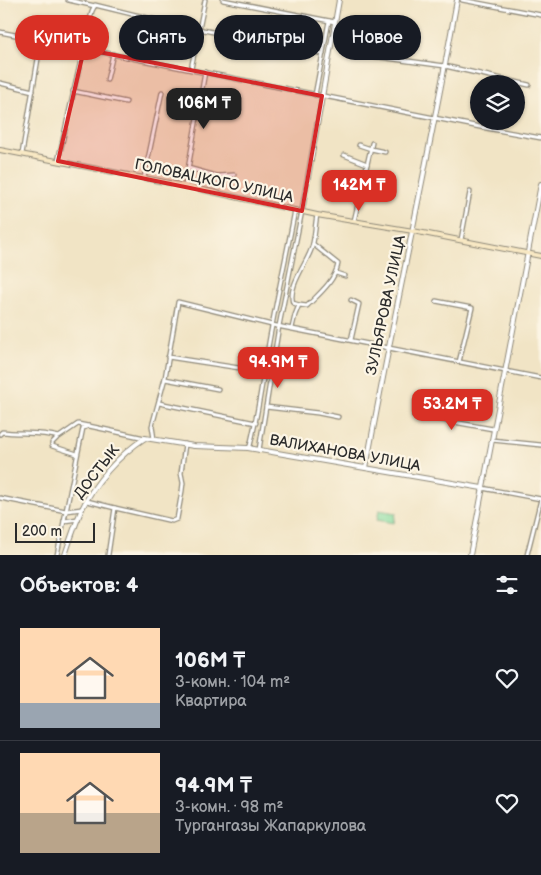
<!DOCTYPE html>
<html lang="ru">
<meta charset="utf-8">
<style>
:root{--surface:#171b24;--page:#242831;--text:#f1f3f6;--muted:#9ea1a6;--line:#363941;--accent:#d93025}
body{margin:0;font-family:"Balsamiq Sans",sans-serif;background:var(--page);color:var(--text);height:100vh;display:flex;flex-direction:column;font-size:19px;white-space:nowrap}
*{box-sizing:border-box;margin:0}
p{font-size:16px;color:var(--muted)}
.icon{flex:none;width:28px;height:28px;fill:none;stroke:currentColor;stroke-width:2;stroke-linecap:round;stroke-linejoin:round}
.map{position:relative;height:555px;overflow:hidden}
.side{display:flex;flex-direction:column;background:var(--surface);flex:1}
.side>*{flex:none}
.top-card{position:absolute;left:15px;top:15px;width:511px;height:45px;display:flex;gap:10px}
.fabs{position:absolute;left:470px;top:75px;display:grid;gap:10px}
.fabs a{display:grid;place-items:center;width:55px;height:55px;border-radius:50%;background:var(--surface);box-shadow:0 1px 4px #0004;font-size:25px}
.scale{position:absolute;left:15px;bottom:12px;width:80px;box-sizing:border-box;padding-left:5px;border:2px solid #2b2b2b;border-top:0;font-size:14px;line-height:18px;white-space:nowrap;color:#2b2b2b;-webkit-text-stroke:4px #fcf5e5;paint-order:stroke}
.price{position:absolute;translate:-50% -42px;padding:0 11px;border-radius:10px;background:var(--accent);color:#fff;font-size:16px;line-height:32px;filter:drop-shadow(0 1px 2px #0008)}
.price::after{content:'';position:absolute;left:50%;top:30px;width:15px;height:11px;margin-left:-8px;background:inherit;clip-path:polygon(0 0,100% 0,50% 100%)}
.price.current{background:#222;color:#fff}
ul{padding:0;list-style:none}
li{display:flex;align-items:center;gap:15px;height:125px;padding:0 20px}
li+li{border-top:1px solid var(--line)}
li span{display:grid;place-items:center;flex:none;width:140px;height:100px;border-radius:0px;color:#555}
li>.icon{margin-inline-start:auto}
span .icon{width:60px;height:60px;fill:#fffc;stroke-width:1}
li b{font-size:21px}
h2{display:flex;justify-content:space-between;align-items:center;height:60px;padding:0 20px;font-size:21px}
.pill{padding:0 18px;border-radius:22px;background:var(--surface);box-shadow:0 1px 4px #0004;font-size:18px;line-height:45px}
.pill.current{background:var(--accent);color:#fff}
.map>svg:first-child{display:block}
.green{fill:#85db9f;stroke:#588365}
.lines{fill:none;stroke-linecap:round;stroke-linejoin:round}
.minor-casing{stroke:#8e8878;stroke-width:5.5}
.tertiary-casing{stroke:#8e8878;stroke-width:6}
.secondary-casing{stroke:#8e8878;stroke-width:6}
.minor{stroke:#fff;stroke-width:3}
.tertiary{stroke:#fff;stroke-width:4}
.secondary{stroke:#f8e8c3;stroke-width:4}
.marked{fill:#d62828;fill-opacity:0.2;stroke:#d62828;stroke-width:4;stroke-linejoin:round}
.labels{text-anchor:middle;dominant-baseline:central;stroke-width:4.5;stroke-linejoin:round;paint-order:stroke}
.street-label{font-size:15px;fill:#2b2b2b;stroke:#fcf5e5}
</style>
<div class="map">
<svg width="541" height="555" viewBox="0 0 541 555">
<rect width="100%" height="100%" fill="#fcf5e5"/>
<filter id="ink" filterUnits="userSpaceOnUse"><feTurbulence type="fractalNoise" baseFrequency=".02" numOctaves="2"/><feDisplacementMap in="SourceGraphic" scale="10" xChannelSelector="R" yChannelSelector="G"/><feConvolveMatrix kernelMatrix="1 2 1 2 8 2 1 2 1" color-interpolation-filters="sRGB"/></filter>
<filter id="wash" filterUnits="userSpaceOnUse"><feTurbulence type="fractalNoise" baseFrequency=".0096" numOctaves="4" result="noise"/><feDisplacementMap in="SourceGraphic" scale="20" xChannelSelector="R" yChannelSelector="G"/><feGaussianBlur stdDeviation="1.12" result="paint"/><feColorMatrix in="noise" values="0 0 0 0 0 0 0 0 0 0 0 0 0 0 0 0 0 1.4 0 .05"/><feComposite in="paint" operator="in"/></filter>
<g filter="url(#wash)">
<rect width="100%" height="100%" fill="#f1e4c5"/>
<!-- green -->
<path class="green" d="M379,510L396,513L394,523L377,520Z"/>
</g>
<g filter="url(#ink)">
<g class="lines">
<defs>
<g id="minor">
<path d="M68,0L95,6"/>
<path d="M223,0L335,22"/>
<path d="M462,0L541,15"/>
<path d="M0,32L480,127L541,138"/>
<path d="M371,56L445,66L529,85"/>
<path d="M133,58L140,16"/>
<path d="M191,69L205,0"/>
<path d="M107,80L113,54"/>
<path d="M0,83L33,91"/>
<path d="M73,91L126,102"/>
<path d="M315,95L329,21"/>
<path d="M359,145L371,149L385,152"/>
<path d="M22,154L41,41"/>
<path d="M344,155L367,164"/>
<path d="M58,161L92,11L95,5L173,24L323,54"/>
<path d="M188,168L217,176L234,175"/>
<path d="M144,178L162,92"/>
<path d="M348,179L362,183"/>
<path d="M185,186L205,72"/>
<path d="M354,221L372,143"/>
<path d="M461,240L470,192"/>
<path d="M336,273L345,276"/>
<path d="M351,300L359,304L351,340"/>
<path d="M436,301L472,308L459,362"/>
<path d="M299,305L307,306C319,294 335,281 338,264L313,244"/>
<path d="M292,328L295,315L299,305L293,303C287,287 308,262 312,247C315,237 315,225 317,215"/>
<path d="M168,357L265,372"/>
<path d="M165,379L218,389"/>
<path d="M159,403L256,423"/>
<path d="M266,407L318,413L338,417"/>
<path d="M414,415L493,429"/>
<path d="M0,434L2,432C22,434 40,432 59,437L78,424L88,426"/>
<path d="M58,437L52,443V446L77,454"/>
<path d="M154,439L152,426L165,378L178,302L272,325L541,378"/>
<path d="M492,440L541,445"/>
<path d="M248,448L250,446C260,406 264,366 272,326C279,287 288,248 295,210"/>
<path d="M259,450L279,326L302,211"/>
<path d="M482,488L541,499L527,555"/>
<path d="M0,498L66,511L82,509"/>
<path d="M87,501L115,508L108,555"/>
<path d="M115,508L172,521L177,519L182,491L183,483L181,473L185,444"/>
<path d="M64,521L78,519"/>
<path d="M57,555L83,428L89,426L145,438"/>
</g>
<g id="tertiary">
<path d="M302,211L339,0"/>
<path d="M366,468C394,312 429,157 457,0"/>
<path d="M65,555C70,540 75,525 81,511C93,484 120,454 145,438L194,446L248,448L482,488"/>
<path d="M470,555L541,184"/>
</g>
<path id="secondary" d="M0,150L185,186L317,215L413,231L541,256"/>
</defs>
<!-- minor casing -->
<use href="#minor" class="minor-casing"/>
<!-- tertiary casing -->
<use href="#tertiary" class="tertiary-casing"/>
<!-- secondary casing -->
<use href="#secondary" class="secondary-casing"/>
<!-- minor -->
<use href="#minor" class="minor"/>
<!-- tertiary -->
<use href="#tertiary" class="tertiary"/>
<!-- secondary -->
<use href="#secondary" class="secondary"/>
</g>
</g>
<!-- marked area -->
<path class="marked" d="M84,49L322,96L302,211L58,161Z"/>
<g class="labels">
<!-- street labels -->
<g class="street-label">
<text transform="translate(214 181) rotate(12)">ГОЛОВАЦКОГО УЛИЦА</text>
<text transform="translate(386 305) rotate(-78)">ЗУЛЬЯРОВА УЛИЦА</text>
<text transform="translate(345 453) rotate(10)">ВАЛИХАНОВА УЛИЦА</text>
<text transform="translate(97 472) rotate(-52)">ДОСТЫК</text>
</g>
</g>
</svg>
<div class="fabs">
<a><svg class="icon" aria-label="layers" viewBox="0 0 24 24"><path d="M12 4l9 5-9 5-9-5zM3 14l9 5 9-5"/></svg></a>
</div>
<div class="scale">200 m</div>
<b class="price current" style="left:204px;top:130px">106M ₸</b>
<b class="price" style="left:359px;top:212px">142M ₸</b>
<b class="price" style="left:278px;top:389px">94.9M ₸</b>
<b class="price" style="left:452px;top:431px">53.2M ₸</b>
<div class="top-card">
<a class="pill current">Купить</a>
<a class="pill">Снять</a>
<a class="pill">Фильтры</a>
<a class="pill">Новое</a>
</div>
</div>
<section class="side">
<h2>Объектов: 4<svg class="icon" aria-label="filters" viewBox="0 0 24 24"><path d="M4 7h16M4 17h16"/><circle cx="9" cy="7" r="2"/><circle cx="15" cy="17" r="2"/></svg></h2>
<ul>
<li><span style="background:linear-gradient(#ffd9b3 75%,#9aa5b1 0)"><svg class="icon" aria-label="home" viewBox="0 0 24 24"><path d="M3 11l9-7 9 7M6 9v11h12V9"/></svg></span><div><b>106M ₸</b><p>3-комн. · 104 m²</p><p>Квартира</p></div><svg class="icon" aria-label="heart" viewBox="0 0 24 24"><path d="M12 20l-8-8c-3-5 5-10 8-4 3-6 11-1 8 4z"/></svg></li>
<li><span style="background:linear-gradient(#ffd9b3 60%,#b9a48a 0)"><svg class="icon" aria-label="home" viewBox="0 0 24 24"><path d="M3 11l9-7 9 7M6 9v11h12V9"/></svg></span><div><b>94.9M ₸</b><p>3-комн. · 98 m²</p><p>Тургангазы Жапаркулова</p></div><svg class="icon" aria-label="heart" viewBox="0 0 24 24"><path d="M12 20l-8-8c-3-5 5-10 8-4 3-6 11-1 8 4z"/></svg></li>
</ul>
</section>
